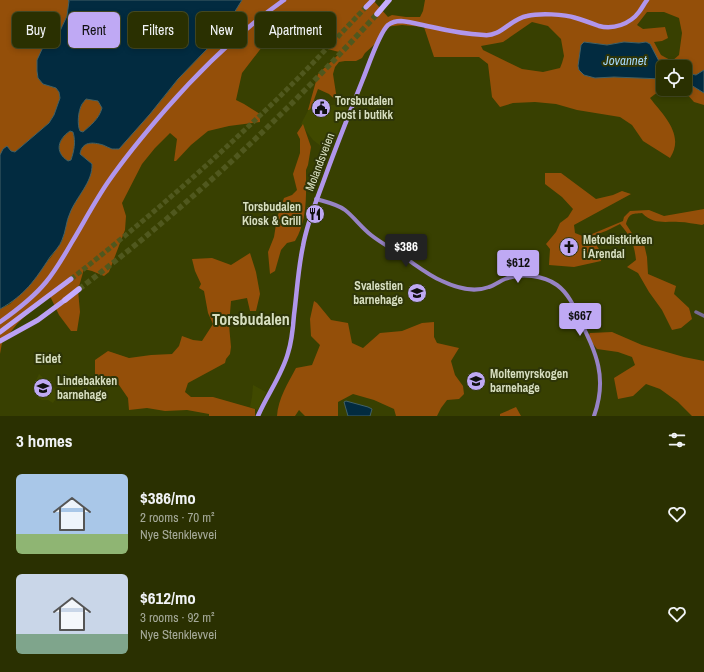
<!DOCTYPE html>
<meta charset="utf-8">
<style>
:root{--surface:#2a3001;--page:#32380b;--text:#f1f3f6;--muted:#a5a999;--line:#464b23;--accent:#bfa9f4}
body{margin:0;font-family:"Archivo Narrow",sans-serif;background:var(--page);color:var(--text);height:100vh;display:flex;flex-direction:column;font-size:15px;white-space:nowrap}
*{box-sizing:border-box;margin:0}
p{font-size:13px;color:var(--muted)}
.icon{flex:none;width:22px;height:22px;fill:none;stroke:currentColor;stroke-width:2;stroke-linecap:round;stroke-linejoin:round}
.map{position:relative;height:416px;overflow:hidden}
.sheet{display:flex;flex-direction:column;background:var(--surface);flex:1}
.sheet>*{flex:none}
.banner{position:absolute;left:12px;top:12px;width:400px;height:36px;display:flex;gap:8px}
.tools{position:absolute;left:656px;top:60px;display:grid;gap:8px}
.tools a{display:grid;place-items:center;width:36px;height:36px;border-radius:6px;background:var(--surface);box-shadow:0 2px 6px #0003,0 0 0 1px var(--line);font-size:20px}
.price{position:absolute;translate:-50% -34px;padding:0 9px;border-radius:4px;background:var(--accent);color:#111;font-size:13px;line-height:26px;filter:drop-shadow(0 1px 2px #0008)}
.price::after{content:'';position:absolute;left:50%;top:24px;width:12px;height:9px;margin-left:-6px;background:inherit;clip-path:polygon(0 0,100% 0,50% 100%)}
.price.on{background:#222;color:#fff}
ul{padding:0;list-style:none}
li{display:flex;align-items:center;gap:12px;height:100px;padding:0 16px}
li span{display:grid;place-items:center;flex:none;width:112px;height:80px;border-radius:6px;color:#555}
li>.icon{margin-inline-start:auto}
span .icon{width:48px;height:48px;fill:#fffc;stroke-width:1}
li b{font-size:17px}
h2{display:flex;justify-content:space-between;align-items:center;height:48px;padding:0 16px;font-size:17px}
.tag{padding:0 14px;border-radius:6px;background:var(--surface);box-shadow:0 2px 6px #0003,0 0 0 1px var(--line);font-size:14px;line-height:36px}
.tag.on{background:var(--accent);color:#111}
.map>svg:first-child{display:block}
.built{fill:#404900}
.green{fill:#944f09;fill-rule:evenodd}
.water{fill:#022b40;stroke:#426166;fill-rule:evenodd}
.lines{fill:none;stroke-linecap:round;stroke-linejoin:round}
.trunk-tunnel{stroke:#50581e;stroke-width:5;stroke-dasharray:5 2.5;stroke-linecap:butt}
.motorway-tunnel{stroke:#50581e;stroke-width:5.5;stroke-dasharray:5.5 3;stroke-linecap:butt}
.tertiary{stroke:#766a94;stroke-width:3.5}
.secondary{stroke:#9783c5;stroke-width:4}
.primary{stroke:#b196eb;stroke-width:4.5}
.trunk{stroke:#bba1f4;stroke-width:5}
.motorway{stroke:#c5acfe;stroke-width:5.5}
.labels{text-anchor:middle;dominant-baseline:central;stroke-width:4;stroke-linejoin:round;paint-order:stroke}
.poi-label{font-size:12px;font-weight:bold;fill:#d7dec0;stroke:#2e3508;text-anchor:start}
.street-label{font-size:12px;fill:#d7dec0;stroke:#2e3508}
.water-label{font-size:13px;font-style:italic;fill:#a6d8fa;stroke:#2e3508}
.neighbourhood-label{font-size:13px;font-weight:bold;fill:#d7dec0;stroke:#2e3508}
.district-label{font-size:16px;font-weight:bold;fill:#d7dec0;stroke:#2e3508}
</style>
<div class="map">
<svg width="704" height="416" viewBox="0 0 704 416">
<rect width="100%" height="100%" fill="#384001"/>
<!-- built -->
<g class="built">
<path d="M314,99L331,105L349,104L330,153L313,140L301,124Z"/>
<path d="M39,374L49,383L55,389L56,394L57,397L53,403L48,400H42L38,398L33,389V387Z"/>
<path d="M253,385L266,392L258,410L250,407L252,397Z"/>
</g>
<!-- green -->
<g class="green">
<path d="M0,0H68L69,1L67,16L60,31L44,45L37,71L38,78L43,84L56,88L59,92L60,98L54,115L49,123L15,152L11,151L0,155Z"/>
<path d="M242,0H373L388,17L392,15L406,17H420L423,11L425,0H704V70L696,75L685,73V67H662L650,44L646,42L639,43L624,42L607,45L584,42L614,77L663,79V88L650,98C664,116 685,135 670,158L643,141L632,125L620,117L577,110L556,104L535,102L513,103L500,107L492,97L488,64L479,57H434L424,27L402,25L385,27L375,44L365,53L362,58L356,61H345L339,62L335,67L333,74L337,100L343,107L329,94L318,89L311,108L309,110H308L318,74L339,54V52L320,47L294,45L296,26L286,24L283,21L270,28L262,47L242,73L236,100L244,104L260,114V122L229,126L208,131L191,145L176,161H174L177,139L170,133L155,148L142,164L122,203L126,216L125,230L109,272L104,276L92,271L84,269L78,290L80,312L77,331H71L59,315L50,296L33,308L17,324L2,343L0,354V309L10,304L51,257L62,241L69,213L88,181L92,164L80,154C82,141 93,142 103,145C106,146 109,148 112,149C114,149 117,149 119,148L164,97L178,79L207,49L218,41L224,29ZM647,12H664L679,18L682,33L679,55L672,61L661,55L654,42L662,41L668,38L665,27L643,29L637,25ZM532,22L548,26L561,39L564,56L562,63L560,68L543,72L522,69L483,50L481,46L503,42Z"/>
<path d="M170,16H173L181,30C179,37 177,41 170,45L167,44C166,35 165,24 170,16Z"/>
<path d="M685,83L691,85L704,93V105L694,102L686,93L679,89H685Z"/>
<path d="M86,99L98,101L102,108C99,119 91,125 83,132L80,131C77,125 78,111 82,105C83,102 84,101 86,99Z"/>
<path d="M303,124L311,147L308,165L306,170C306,193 308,220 295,241L287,243L281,250L275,271L270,274L268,252L274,237L277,218L284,198L292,195L297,190L293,174L300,153V139L297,133Z"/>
<path d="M70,131L73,132C76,142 74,151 71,160L68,161C54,152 58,140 70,131Z"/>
<path d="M545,173H561L596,199L613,195L622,191L631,194L574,225L575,233L585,237L623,221L624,217L630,211L649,210L664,216L704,209V224L702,225C694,224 687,222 679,222C664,221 654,225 642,213C632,214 629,213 626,224L635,238L644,244L647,257L648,274L676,286L674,294L689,308L692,319L681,328L672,330L662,310L649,292L638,273L627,267L636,260C634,243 631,237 620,224L606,231L595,235L592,238L602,254L601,261L574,267L549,265L550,249L546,244L556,232L560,223L568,217L573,209L562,197L545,184Z"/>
<path d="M250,253L256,272L260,294L256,311H250L247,298L231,301L229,325L231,347L230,354L226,359L225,363L188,383L185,392L191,397H213L255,409V416H209V414L187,410L165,411L147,408L129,410L128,398L119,385L103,386L95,381V360L108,351L129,358L151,355L172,354L179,346L182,336L193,340L202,341L213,324L208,313L204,291L199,288L201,284L195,271L192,259L212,258L231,265Z"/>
<path d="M314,301L317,303L331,320L348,323L352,343L363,348L380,333L402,331L422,323L434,322V337L437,343L459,348L451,361L455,375L463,386L464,394L459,399L447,400L441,408L437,416H396L394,409L374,400L353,394L338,402V416H305L299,410L295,416H277C278,399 288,383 296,368L312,365L320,345L311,336L310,319Z"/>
<path d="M612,332L642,345L684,357L704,361V416H692L678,402L660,389L646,384L633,396L618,399L614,378L635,365L632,357L618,352L597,349L588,337L590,333Z"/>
<path d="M516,407L521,416H500V414Z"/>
</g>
<!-- water -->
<g class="water">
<path d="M68,0H242L224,29L218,41L207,49L178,79L150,114L119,149C117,149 114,149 112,149C109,148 106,146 103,145C93,142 82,141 80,154L92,164C93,182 76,197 70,213C66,221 66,231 62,240C60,246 54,252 50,257C35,280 25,295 0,309V155L3,149L7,146L11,151L15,152L49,123L54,115L60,98L59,92L56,88L43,84L38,78L37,71V60L44,45L60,31L67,16L69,1ZM170,16L173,17L181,30C179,37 177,41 170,45L167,44C166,35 165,24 170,16ZM86,99L98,101L102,108C99,119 91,125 83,132L80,131C77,125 78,111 82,104C82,104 86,99 86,99ZM70,131L73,132C76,142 74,151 71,160L68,161C54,152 58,139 70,131Z"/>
<path d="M584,42L607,45L624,42L639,43L646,42L650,44L662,67H663V79L614,77L595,78L584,75L579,70L578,66L581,45Z"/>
<path d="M704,70V93L691,85L685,83V73L696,75Z"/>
<path d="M346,401L368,407L372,409L370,416H348L344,402Z"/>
</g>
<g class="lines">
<!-- trunk-tunnel -->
<path class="trunk-tunnel" d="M71,279C134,230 194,178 252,123C292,86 329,46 366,7"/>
<!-- motorway-tunnel -->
<path class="motorway-tunnel" d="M79,289C187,208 286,114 377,14"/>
<!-- tertiary -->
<path class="tertiary" d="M696,312L704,316"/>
<!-- secondary -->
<path class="secondary" d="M316,199C326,202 337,204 345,210C354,217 361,227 371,235C381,243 393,249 404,257C416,265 428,275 442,281C457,288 473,293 489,287C495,285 500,281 505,279C513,276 524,275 532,276C541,277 550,280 557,285C568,293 574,306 579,318C596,353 608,377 594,416"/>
<!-- primary -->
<g class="primary">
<path d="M0,322C17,310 33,298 46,282C56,270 64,256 72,242C84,222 95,201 108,182C126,156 146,132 166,109C202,68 240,31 284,0"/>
<path d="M258,416C267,395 282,375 288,353C292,341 293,328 294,315C297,292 298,269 303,246C307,223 316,202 324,180C336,146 350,112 363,79C368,67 379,33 388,25C392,22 396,21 401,21C411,22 422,25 432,27C449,31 466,34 484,35C501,37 510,19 527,16C539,13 564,14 576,18C583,20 591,23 599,26C613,30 630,24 639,12C642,8 644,4 647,0"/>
</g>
<!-- trunk -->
<g class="trunk">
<path d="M366,7L373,0"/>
<path d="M0,332L71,279"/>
<path d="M0,341L38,320L65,300"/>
</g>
<!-- motorway -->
<g class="motorway">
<path d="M377,14L389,0"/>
<path d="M65,300L79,289"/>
</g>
</g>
<!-- icons -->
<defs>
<symbol id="civic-disc" viewBox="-11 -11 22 22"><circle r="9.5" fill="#bfa9f4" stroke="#2e3508"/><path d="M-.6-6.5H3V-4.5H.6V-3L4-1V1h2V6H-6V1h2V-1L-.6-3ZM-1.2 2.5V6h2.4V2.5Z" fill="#111"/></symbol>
<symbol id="restaurant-disc" viewBox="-11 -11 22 22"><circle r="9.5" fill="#bfa9f4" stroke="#2e3508"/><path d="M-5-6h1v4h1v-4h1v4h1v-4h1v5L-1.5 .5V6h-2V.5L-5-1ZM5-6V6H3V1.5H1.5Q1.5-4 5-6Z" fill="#111"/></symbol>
<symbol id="church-disc" viewBox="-11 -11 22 22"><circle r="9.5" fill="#bfa9f4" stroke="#2e3508"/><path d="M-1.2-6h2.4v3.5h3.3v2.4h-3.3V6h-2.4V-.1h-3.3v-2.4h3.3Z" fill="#111"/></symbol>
<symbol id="school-disc" viewBox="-11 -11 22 22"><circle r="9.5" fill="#bfa9f4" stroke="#2e3508"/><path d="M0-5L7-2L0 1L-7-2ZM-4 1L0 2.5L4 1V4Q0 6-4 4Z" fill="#111"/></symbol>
</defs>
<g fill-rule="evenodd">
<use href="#civic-disc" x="310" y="97" width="22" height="22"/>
<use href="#restaurant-disc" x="304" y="203" width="22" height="22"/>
<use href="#church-disc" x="558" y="236" width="22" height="22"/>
<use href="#school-disc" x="406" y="282" width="22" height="22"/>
<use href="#school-disc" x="465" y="370" width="22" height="22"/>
<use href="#school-disc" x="32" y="377" width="22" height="22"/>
</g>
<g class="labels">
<!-- poi labels -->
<g class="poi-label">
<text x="335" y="101">Torsbudalen<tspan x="335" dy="14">post i butikk</tspan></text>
<text x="301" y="207" text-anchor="end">Torsbudalen<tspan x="301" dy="14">Kiosk &amp; Grill</tspan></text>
<text x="583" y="240">Metodistkirken<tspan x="583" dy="14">i Arendal</tspan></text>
<text x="403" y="286" text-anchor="end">Svalestien<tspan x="403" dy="14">barnehage</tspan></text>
<text x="490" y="374">Moltemyrskogen<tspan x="490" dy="14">barnehage</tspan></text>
<text x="57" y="381">Lindebakken<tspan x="57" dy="14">barnehage</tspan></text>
</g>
<!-- street labels -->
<g class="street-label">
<text transform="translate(320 162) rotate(-69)">Molandsveien</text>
</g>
<!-- water labels -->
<g class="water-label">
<text x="625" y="60">Jovannet</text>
</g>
<!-- neighbourhood labels -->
<g class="neighbourhood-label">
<text x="48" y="358">Eidet</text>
</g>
<!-- district labels -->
<g class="district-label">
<text x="251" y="319">Torsbudalen</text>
</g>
</g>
</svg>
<div class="tools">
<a><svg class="icon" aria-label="locate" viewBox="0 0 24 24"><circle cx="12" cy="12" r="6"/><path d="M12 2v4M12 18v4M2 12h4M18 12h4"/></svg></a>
</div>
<b class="price on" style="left:406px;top:268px">$386</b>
<b class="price" style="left:518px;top:284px">$612</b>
<b class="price" style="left:580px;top:337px">$667</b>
<div class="banner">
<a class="tag">Buy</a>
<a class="tag on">Rent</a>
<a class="tag">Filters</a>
<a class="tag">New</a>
<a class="tag">Apartment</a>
</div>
</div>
<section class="sheet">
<h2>3 homes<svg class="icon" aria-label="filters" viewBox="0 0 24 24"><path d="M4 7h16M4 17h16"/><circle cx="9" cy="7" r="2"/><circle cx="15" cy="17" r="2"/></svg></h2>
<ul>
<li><span style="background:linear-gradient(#a9c7e8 75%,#8fb573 0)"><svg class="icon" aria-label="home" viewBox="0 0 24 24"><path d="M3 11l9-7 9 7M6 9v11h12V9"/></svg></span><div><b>$386/mo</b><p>2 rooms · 70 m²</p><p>Nye Stenklevvei</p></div><svg class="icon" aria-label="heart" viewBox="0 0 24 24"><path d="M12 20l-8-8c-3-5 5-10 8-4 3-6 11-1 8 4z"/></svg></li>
<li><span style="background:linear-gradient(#c9d6e8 75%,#7fa58c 0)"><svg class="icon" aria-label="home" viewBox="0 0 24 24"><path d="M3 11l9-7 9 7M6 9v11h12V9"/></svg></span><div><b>$612/mo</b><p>3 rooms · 92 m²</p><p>Nye Stenklevvei</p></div><svg class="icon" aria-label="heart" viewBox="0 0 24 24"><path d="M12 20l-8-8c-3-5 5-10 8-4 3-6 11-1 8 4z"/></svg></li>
</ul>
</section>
